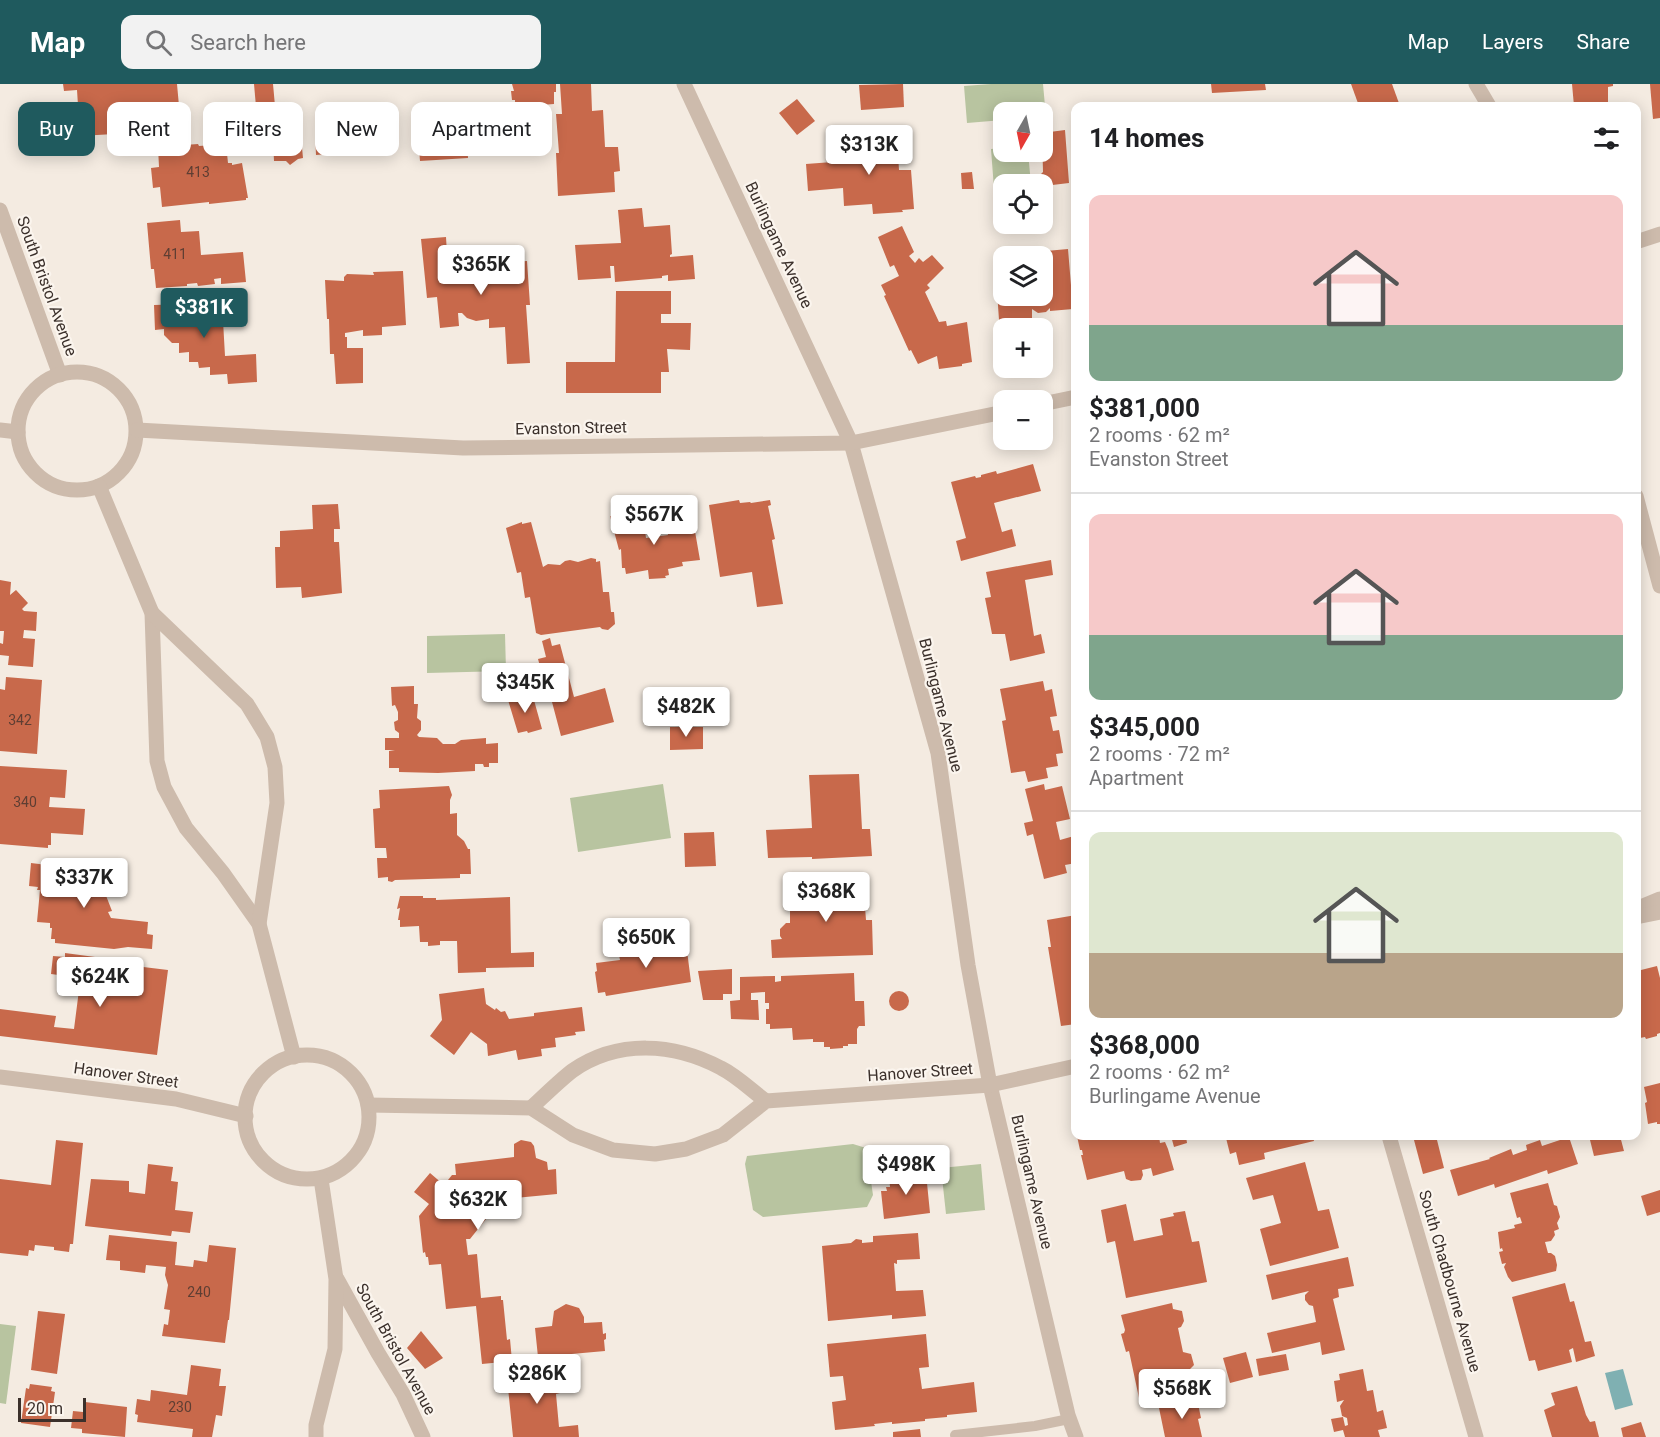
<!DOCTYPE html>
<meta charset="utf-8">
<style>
:root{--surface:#fff;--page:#f2f2f2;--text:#202124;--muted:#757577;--line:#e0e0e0;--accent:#1f5a5e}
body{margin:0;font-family:Roboto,sans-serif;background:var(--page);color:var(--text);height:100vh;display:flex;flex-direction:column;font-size:22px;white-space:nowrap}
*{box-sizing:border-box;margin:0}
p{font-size:20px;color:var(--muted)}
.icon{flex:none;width:33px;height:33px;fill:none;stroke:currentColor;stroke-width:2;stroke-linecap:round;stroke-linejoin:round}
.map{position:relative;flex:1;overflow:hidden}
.details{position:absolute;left:1071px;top:18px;width:570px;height:1038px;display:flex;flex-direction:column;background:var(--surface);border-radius:12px;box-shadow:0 3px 15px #0003}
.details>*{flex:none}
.top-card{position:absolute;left:18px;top:18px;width:570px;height:54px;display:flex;gap:12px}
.needle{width:39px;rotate:189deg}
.fabs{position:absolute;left:993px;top:18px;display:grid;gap:12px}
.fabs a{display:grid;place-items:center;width:60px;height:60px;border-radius:12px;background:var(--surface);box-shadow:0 3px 15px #0003;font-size:30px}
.scale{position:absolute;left:18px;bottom:15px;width:68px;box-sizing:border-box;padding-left:6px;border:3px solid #3b302b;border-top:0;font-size:16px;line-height:21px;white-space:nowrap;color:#3b302b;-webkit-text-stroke:4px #fbf5ee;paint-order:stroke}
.price{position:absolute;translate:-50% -51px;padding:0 14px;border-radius:6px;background:#fff;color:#222;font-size:20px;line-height:39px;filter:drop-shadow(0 2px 3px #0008)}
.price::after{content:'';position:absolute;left:50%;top:36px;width:18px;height:14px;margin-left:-9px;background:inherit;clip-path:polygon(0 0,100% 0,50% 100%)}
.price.selected{background:var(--accent);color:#fff}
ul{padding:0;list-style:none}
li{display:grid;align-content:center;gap:12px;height:318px;padding:0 18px}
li+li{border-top:2px solid var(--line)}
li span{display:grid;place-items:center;height:186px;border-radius:12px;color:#555}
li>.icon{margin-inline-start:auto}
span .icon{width:108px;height:108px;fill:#fffc;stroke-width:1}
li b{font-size:26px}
h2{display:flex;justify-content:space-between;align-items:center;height:72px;padding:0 18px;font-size:26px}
.chip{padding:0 21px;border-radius:12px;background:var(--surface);box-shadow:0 3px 15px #0003;font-size:21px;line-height:54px}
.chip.selected{background:var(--accent);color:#fff}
header{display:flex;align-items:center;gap:36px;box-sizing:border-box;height:84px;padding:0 30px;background:var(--accent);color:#fff}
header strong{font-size:28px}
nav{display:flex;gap:33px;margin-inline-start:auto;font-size:21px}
.search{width:420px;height:54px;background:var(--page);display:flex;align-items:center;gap:15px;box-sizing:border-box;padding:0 21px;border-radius:12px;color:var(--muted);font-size:22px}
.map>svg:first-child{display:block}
.green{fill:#b8c4a0}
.water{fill:#7fb0b2}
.building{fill:#c8694b}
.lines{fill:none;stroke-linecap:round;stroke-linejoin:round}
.lane{stroke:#cdbbac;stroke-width:10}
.street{stroke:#cdbbac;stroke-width:15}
.labels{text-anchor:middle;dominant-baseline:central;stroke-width:4.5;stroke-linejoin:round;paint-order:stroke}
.number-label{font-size:14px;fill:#5e3e33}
.street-label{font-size:16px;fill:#3b302b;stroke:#fbf5ee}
</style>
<header>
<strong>Map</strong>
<div class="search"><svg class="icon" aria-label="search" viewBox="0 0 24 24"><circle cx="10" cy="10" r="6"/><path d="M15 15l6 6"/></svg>Search here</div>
<nav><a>Map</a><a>Layers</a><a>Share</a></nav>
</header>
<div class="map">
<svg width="1660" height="1353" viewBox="0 0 1660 1353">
<rect width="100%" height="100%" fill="#f4ebe1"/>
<!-- green -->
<g class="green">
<path d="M991,0H1043L1046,33H1043L1042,28H1004L1003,36L967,39L964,2Z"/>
<path d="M1003,64L1004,68H1028L1031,100H1004V140L1034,141L997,144L991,65Z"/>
<path d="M505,550L506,587L427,589V552Z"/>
<path d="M663,700L671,754L578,768L570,714Z"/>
<path d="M853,1060L866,1064L873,1111L867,1123L763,1133L753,1126L745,1080L747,1072Z"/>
<path d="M981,1080L985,1126L946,1130L941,1084Z"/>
<path d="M0,1240L16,1242L6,1320L0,1319Z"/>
</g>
<!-- water -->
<path class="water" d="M1623,1285L1633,1321L1615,1326L1605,1289Z"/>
<!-- building -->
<g class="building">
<path d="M63,0H177L181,44L145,47V41L132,40V43L115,45L114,50L80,52L77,6L64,7Z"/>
<path d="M254,0H273L276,33L257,34Z"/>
<path d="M512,0H556V8H554V20L515,23V16H512L511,7H514Z"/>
<path d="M560,0H591L592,27L603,26L605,63H618L620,87L614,88L615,108L558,112L556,69H559L556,30H562Z"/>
<path d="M903,0L904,23L861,26L859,1Z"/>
<path d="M1211,0H1265L1266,6L1212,9Z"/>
<path d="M1351,0H1392L1400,22H1359Z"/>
<path d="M1572,0H1613V2L1608,3V22H1574Z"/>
<path d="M1650,0H1660V34L1653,35Z"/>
<path d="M797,15L815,37L797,51L779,29Z"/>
<path d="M512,32H521V43L513,44Z"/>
<path d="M1065,46L1069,99L1044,102L1041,90L1043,88L1042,49Z"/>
<path d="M338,47L339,69L316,71L315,48Z"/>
<path d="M467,48L468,74L420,77L418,52Z"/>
<path d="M900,49L902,71H898L899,86H911L914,125L902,126L903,128L873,130L872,120L844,122L843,104L808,107L806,80L859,76L857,55H864V51Z"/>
<path d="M301,53L303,74L298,75L290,81L286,77H274L273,56Z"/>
<path d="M198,60L199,62L226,60L228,79H232V81L242,79L248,114H246V116L209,120V118L162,123L160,103L153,104L151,84L159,83L158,63Z"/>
<path d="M972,88L974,105H962L961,89Z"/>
<path d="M642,124L644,143L670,141L672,170L670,171V173L693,171L695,195L668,197V191L662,192V194L615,198L614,182H610L611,194L578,196L575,161L621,159L618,126Z"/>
<path d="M180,136L181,148L199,147L201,171L243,168L246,198L221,200V194L214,195L215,200L198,202L197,199L187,200V202L156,204L154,185H151L147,139Z"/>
<path d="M902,142L914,168L909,172L915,179L919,174L923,178L932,171L944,184L927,201L930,204L925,208L939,238L946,237L947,242L967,238L972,278L962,280V282L939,285L937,272L918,280L911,266L909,267L884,212L886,211L881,201L899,192L894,181L890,183L878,153Z"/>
<path d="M446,153L448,186L478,185V188L489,186L490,188L497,187L496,182L507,181V178L527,177L530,221H526L530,279L507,280L505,243L489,244V235L476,237L467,234L462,229H458L459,242L440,244L437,213L427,214L421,155Z"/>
<path d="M1031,164L1032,172H1004V212H1042V182H1047L1046,167L1068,165L1073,225L1050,227V224L1046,228L1038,229L1032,225V234L999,236L997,207H1000L996,166Z"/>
<path d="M403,187L406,241L382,243V251L363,252V246L345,249V253H347V264H363V299L336,300L334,270H330L329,235H327L325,196L344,197V193L347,190L374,191L373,188Z"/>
<path d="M616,207H671V230H661V239H691L690,266L667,265L669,288H661V309H566V278H615Z"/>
<path d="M222,219L225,272L256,270L257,298L228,300L227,290L210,291V283L199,284L198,278H189V268L179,269V259H172L164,251V245L155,246L154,221Z"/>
<path d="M1033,380L1041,407L994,419L1002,448L1012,445L1016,462L961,477L956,457L966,454L951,398L975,392L976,394L981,393V391L996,387L997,390Z"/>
<path d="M739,416L740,419L750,418L751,419L770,416L771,421L768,422L775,455L772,456L783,520L757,523L752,488L720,493L709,421Z"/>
<path d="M338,420L340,445H334V458H339L342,509L302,514L301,503L276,504L275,463H280V447L313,445L312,421Z"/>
<path d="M632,424V427L635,426L638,448L645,447L646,454L668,451L666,441L693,436L700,476L682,478L683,482L668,485L669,491L665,492L666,494L649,495L648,486L626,490L625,484H622L621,465L619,466L610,432H612L614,427Z"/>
<path d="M522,438V440L531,438L543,483L548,480L560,481L565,477L570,476L578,478L591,474L596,475V478L600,477L603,508H609L611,528H614L615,540L608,546L602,545L600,543L541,551L536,549L530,513L525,514L521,488L517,489L506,444Z"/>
<path d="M1051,476L1053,491L1025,496L1034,552L1041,550L1045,569L1010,577L1005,550H992L985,514L991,513L986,488Z"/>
<path d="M0,496L11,498L10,511L16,506L28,519L22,525L24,527L37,528L36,547L24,546L23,554L35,555L33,583L8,581L9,572L0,571V559L3,560L4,547H0Z"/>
<path d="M550,554L552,562L560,560L574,613L605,604L614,638L561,652L552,618L564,615L559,593L544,597L538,575L546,573L542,557Z"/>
<path d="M6,593L42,596L37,670L0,667V605L5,606Z"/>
<path d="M1043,597L1045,607L1052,605L1057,632L1050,633L1053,647L1059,646L1063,669L1056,670L1058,682L1046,684L1048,694L1028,698L1025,687L1011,689L1002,637L1006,636L1000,605Z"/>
<path d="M414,602V620H418L417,634L421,637V646L417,651L419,653L437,654L443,660H455L461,656L486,654V660L498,659V679H489V683H484L483,680H475V687L438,689L399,688V684H389V667L395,666H385V654H399V649L395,646L394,638L398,636V628L395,621L392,622L391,603Z"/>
<path d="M532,609L542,645L528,649L527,647L518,649L508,616Z"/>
<path d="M670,643H703V665L670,666Z"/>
<path d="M0,682L67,686L65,714L50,713L49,723L85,725L83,751L51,749V761H48V764L0,760Z"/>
<path d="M859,690L862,745H870L872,772L812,775V773L768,774L766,746L812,744L809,691Z"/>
<path d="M1044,700L1045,706L1062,702L1070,735L1056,738L1060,756L1074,752L1076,779L1065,781L1067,789L1044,795L1033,750L1027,752L1024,739L1033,737L1025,705Z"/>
<path d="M449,702L452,711L450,716V730L457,729V751L464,757L468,765H470L471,790H460V794L395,796L392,798L388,797V793L378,794L377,774H387L386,764H375L373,725L380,724L379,706Z"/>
<path d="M714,748L716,782L685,783L684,749Z"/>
<path d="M31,779L71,784V781L109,785V788L111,787L116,799L113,800L114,802L102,807L105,809L112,827L108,828L111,834L148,838L147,850L153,851L152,865L128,863L114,865L55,859V855H51L52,844H50V839L37,838L40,806H37L38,803L29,802Z"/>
<path d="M863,798L866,836H872L873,871L772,874L771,856L782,855L780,852V845L786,839H790V801Z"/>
<path d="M400,812H423V814H436V816L510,813L511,869L534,868V883L486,884V888L458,889L457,857H440V861L428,862V858H420L419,842L400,843V836H398L400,824L397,825Z"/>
<path d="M1076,831V940L1061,942L1048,863H1051L1047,836Z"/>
<path d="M685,851L691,898L606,912L605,908L598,909L595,888L597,887L596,879L620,876L619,871L660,868L659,854Z"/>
<path d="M65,869L95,873L94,877L168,886L157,971L0,952V925L56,932L54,943L74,945L79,906L65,905L66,892L51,890L53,872L65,873Z"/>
<path d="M1657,882L1660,894V949L1657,950V952L1646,955L1645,953L1640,954V956L1636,957V939L1640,938L1636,925V899L1640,898L1637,887Z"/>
<path d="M732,885V910H723V916H703L698,887Z"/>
<path d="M854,889L855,917H864L865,942H859L857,945V960H848V962H843V964L830,965V963H824V958H813V955L793,956L792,944L770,945V940H766V925H769V919H765V908L751,909V916H758L759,936L731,935L730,917L740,916V893L775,892V898L781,897V892Z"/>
<path d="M484,904L486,920L495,926L496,924L501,928L505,927L509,935L534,932V929L582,923L585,947L575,948L576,951L555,954L556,963L541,965L542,972L518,976L516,966L488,972L487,960L471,948L454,971L430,952L442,936L439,910Z"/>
<circle cx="899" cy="917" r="10"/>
<path d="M1660,999V1040H1657V1038L1648,1040L1645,1019L1647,1018L1644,1003Z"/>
<path d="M1077,1052H1159L1160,1059L1165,1058L1168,1065L1174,1086L1153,1092L1151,1084L1142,1086L1143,1091L1141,1096L1131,1097L1126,1095L1124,1087L1087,1096L1081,1071H1083L1082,1066H1080Z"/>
<path d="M1171,1052H1186L1187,1059L1174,1063Z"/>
<path d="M1232,1052H1313L1314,1057L1264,1069L1265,1075L1239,1081L1236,1068L1230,1070L1226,1054Z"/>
<path d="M1431,1052H1436L1444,1084L1423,1090L1414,1056Z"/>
<path d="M1589,1052H1620L1624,1067L1594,1072Z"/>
<path d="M1569,1053L1578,1080L1548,1090L1547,1086L1495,1104L1494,1100L1458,1112L1450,1086L1490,1075L1489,1074L1511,1065L1513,1071L1527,1066L1526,1061L1540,1056L1542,1062Z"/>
<path d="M56,1056L83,1059L73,1160H70L69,1168L54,1166V1163L35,1161L34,1167L29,1166L28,1172L0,1169V1095L51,1101Z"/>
<path d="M521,1056L531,1058L534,1062L536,1074L547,1078L548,1086L556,1085L557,1110L515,1114L516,1124L490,1127L489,1122H485L486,1135L470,1155H466L468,1171L477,1170L481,1214L501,1212V1216H503L507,1256L510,1255L512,1277L482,1280L476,1222L446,1225L441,1180L429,1181L428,1173H426L425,1168L423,1169L419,1132L429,1120L414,1108L430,1089L444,1101L452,1091H456L455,1080L514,1073V1060Z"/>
<path d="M1305,1078L1318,1127L1329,1125L1339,1164L1270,1182L1260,1145L1281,1139L1273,1111L1253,1116L1246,1094Z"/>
<path d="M148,1080L173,1083L171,1097L178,1098L175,1126L193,1128L190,1149L172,1147L171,1152L85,1142L91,1095L129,1097V1108L145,1110Z"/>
<path d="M915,1087L922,1088L923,1099H927L930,1129L884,1135L881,1107H887L886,1103H890L889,1092Z"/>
<path d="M1548,1099L1554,1121L1557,1122L1560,1133L1557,1139L1559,1145L1554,1147L1555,1151L1551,1157L1545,1158L1548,1169H1551L1555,1172L1557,1181L1556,1187L1512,1198L1508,1193L1504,1183L1506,1179L1502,1180L1499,1168L1503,1167L1502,1164L1500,1165L1498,1148L1515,1144L1514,1141L1522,1139L1520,1133L1517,1134L1510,1109Z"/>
<path d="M1660,1106V1128L1647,1132L1641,1112Z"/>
<path d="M1126,1120L1134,1157L1163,1151L1160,1135L1174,1132L1173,1129L1185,1127L1192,1158L1199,1157L1207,1198L1126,1214L1115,1157L1107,1159L1101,1126Z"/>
<path d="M918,1149L920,1175L897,1176V1180L894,1179L896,1207L923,1206L926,1232L892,1235V1231L828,1237L822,1162L851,1159L856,1155L862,1156V1159L873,1158V1152Z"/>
<path d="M109,1151L177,1158L175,1181L193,1183L194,1176L207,1178L209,1161L236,1164L229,1236H228L225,1259L162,1252L164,1240L168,1241L170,1226L164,1225L168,1201L165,1191L166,1183L146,1181L145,1189L120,1186V1177L106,1176Z"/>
<path d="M1348,1173L1354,1202L1338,1205L1339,1213L1333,1215L1345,1266L1322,1271L1320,1258L1272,1269L1267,1249L1316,1238L1313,1222L1309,1221L1305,1216V1211L1309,1207L1272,1216L1266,1191Z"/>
<path d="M1565,1199L1570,1218L1574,1217L1585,1258L1591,1257L1595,1272L1576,1278L1573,1264L1569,1266L1572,1278L1538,1287L1535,1276L1529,1277L1512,1213Z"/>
<path d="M1172,1219L1173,1225L1182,1227L1184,1237L1181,1243L1178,1244L1183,1268L1191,1270L1194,1281L1188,1287L1191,1302L1139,1314L1129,1267L1126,1268L1121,1250L1124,1249L1125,1246L1121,1231Z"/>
<path d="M566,1220L579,1224L584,1233V1239L602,1238L603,1250L606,1249V1255L604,1256L605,1267L538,1273L535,1244L552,1242L554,1227Z"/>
<path d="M38,1227L65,1230L57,1290L31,1286Z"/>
<path d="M421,1247L443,1274L425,1285L407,1264Z"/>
<path d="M926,1250L929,1283L919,1284L922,1305L974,1298L977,1328L947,1331V1333L925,1335V1337L892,1340V1338L874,1340L875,1342L835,1346L832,1318L846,1316L843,1292L830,1293L827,1260Z"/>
<path d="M1246,1268L1253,1293L1230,1299L1223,1274Z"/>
<path d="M1286,1270L1289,1286L1259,1292L1256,1275Z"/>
<path d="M191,1281L221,1285L219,1302H226L222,1332L216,1331L212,1353H192L193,1345L137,1338L138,1331L135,1330L137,1315L150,1317L151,1306L187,1311Z"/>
<path d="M557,1283L560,1309L556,1310L559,1343L578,1341L579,1353H513L508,1304L512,1303L510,1288Z"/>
<path d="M1363,1285L1367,1307L1373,1306L1377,1328L1383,1326L1387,1344L1378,1346L1380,1353H1345L1343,1346L1334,1348L1331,1335L1343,1333L1345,1342L1348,1341L1347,1334L1342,1332L1340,1322L1344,1316L1337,1318L1334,1297L1340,1296L1339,1290Z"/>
<path d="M30,1300L52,1303L51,1307L55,1308L50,1343L21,1339L26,1304L29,1305Z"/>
<path d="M1577,1302L1586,1331L1590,1338L1595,1337L1599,1353H1552L1544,1326L1555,1321L1551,1309Z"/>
<path d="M1197,1315L1201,1334L1198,1335L1202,1353H1165L1159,1324Z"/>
<path d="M85,1318L127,1323L125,1353L82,1349V1345L71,1344L73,1327L83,1328Z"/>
<path d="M1641,1338L1646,1353H1623L1621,1344Z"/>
<path d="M920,1345L921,1353H893V1348Z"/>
</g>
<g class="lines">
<!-- lane -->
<path class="lane" d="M955,1351L1035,1342L1069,1335"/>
<!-- street -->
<g class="street">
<path d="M684,0L851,359L938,669L968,881L990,1001L1068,1331L1076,1353"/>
<path d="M1476,0L1489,22"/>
<path d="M0,126L60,291"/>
<path d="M1636,158L1660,150"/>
<circle cx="77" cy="347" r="59"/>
<path d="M1042,320L1076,313"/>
<path d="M0,346L18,348"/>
<path d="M137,346L463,364L851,359L1004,328"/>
<path d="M99,402L152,529L157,677L164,703L186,744L223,789L259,840L294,973"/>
<path d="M1636,412L1660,502"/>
<path d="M152,529L247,620L267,653L275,683L277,719L259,840"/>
<path d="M1636,825L1660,815"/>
<path d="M1636,833L1660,828"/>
<circle cx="307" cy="1033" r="62"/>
<path d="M0,993L176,1015L246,1032"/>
<path d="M368,1021L531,1024L573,1051L613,1066L655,1070L686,1065L723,1051L766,1017L990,1001L1076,982"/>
<path d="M531,1024C544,1012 558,998 572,987C618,955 674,959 721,984C737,992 751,1006 766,1017"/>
<path d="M1389,1052L1476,1353"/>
<path d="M337,1195L378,1269L403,1310L423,1353"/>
<path d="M316,1353V1341L335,1265L336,1195L321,1095"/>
</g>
</g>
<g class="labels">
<!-- number labels -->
<g class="number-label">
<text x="198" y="88">413</text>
<text x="175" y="170">411</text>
<text x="20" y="636">342</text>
<text x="25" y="718">340</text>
<text x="199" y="1208">240</text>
<text x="180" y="1323">230</text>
</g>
<!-- street labels -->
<g class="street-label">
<text transform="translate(779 161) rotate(65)">Burlingame Avenue</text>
<text transform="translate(47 202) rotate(70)">South Bristol Avenue</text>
<text transform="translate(571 344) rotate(-1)">Evanston Street</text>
<text transform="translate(941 621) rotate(76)">Burlingame Avenue</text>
<text transform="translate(920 988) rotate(-4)">Hanover Street</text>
<text transform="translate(126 991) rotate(8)">Hanover Street</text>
<text transform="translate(1032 1098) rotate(77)">Burlingame Avenue</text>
<text transform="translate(1450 1197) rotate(74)">South Chadbourne Avenue</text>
<text transform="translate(396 1265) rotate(61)">South Bristol Avenue</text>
</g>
</g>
</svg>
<div class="fabs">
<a><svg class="needle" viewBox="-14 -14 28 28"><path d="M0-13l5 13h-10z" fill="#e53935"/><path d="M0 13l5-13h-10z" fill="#757577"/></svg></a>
<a><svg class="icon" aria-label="locate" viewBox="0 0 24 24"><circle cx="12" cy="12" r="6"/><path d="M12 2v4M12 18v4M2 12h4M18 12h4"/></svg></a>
<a><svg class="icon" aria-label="layers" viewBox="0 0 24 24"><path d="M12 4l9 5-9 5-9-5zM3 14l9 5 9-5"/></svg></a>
<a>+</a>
<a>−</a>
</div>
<div class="scale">20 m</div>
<b class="price" style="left:869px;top:92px">$313K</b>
<b class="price" style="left:481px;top:212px">$365K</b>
<b class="price selected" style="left:204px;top:255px">$381K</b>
<b class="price" style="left:654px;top:462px">$567K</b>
<b class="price" style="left:525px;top:630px">$345K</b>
<b class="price" style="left:686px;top:654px">$482K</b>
<b class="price" style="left:84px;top:825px">$337K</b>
<b class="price" style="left:826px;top:839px">$368K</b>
<b class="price" style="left:646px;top:885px">$650K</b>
<b class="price" style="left:100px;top:924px">$624K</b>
<b class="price" style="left:906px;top:1112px">$498K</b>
<b class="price" style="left:478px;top:1147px">$632K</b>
<b class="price" style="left:537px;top:1321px">$286K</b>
<b class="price" style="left:1182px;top:1336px">$568K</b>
<div class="top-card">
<a class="chip selected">Buy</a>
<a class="chip">Rent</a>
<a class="chip">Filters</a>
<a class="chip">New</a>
<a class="chip">Apartment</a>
</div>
<section class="details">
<h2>14 homes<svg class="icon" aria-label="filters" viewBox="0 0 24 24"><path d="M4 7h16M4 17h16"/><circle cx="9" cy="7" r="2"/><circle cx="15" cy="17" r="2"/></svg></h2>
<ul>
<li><span style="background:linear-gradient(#f6c9c9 70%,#7fa58c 0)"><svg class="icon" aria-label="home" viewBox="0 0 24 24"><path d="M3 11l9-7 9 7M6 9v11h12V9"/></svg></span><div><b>$381,000</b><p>2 rooms · 62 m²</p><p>Evanston Street</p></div></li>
<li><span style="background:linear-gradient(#f6c9c9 65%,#7fa58c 0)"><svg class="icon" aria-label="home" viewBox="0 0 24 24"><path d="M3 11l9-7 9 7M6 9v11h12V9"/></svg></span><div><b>$345,000</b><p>2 rooms · 72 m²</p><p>Apartment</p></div></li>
<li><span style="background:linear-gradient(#dfe7d0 65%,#b9a48a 0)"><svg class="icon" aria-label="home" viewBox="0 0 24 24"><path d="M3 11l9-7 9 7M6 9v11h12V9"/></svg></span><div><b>$368,000</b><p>2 rooms · 62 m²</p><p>Burlingame Avenue</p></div></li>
</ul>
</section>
</div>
